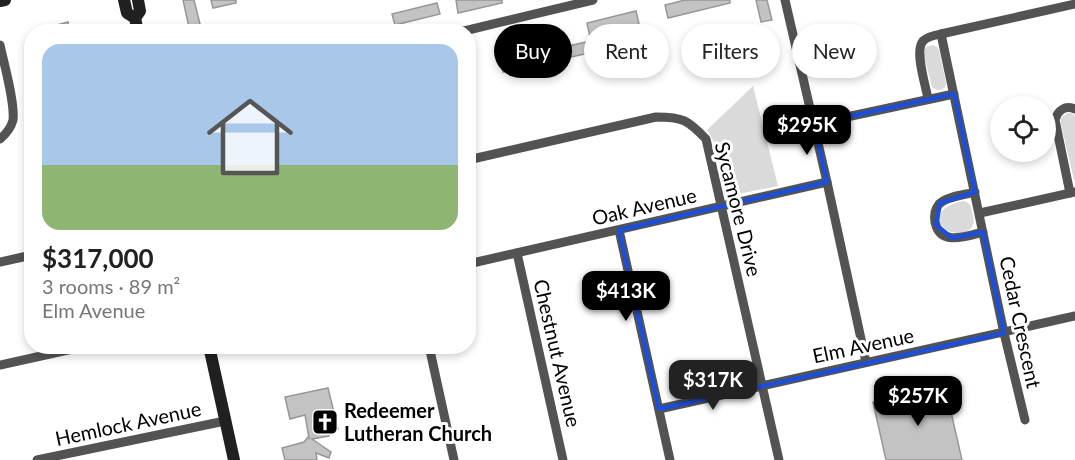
<!DOCTYPE html>
<meta charset="utf-8">
<style>
:root{--surface:#fff;--page:#f2f2f2;--text:#222;--muted:#767676;--line:#e0e0e0;--accent:#000}
body{margin:0;font-family:Lato,sans-serif;background:var(--page);color:var(--text);height:100vh;display:flex;flex-direction:column;font-size:22px;white-space:nowrap}
*{box-sizing:border-box;margin:0}
p{font-size:20px;color:var(--muted)}
.icon{flex:none;width:33px;height:33px;fill:none;stroke:currentColor;stroke-width:2;stroke-linecap:round;stroke-linejoin:round}
.map{position:relative;flex:1;overflow:hidden}
.drawer{position:absolute;left:24px;top:24px;width:452px;height:330px;display:flex;flex-direction:column;background:var(--surface);border-radius:24px;box-shadow:0 3px 9px #0003}
.drawer>*{flex:none}
.banner{position:absolute;left:494px;top:24px;width:490px;height:54px;display:flex;gap:12px}
.buttons{position:absolute;left:990px;top:96px;display:grid;gap:12px}
.buttons a{display:grid;place-items:center;width:66px;height:66px;border-radius:50%;background:var(--surface);box-shadow:0 3px 9px #0003;font-size:30px}
.price{position:absolute;translate:-50% -51px;padding:0 14px;border-radius:12px;background:var(--accent);color:#fff;font-size:20px;line-height:39px;filter:drop-shadow(0 2px 3px #0008)}
.price::after{content:'';position:absolute;left:50%;top:36px;width:18px;height:14px;margin-left:-9px;background:inherit;clip-path:polygon(0 0,100% 0,50% 100%)}
.price.current{background:#222;color:#fff}
ul{padding:0;list-style:none}
li{display:grid;align-content:center;gap:12px;height:318px;padding:0 18px}
li+li{border-top:2px solid var(--line)}
li span{display:grid;place-items:center;height:186px;border-radius:18px;color:#555}
li>.icon{margin-inline-start:auto}
span .icon{width:108px;height:108px;fill:#fffc;stroke-width:1}
li b{font-size:26px}
.tag{padding:0 21px;border-radius:27px;background:var(--surface);box-shadow:0 3px 9px #0003;font-size:21px;line-height:54px}
.tag.current{background:var(--accent);color:#fff}
.map>svg:first-child{display:block}
.green{fill:#dadada}
.building{fill:#c3c3c3;stroke:#979797;stroke-width:1.5}
.lines{fill:none;stroke-linecap:round;stroke-linejoin:round}
.street{stroke:#535353;stroke-width:9}
.secondary{stroke:#202020;stroke-width:12}
.marked{fill:none;stroke:#1d4ed8;stroke-width:4.5;stroke-linejoin:round}
.labels{text-anchor:middle;dominant-baseline:central;stroke-width:6;stroke-linejoin:round;paint-order:stroke}
.street-label{font-size:20px;fill:#000;stroke:#fff}
.poi-label{font-size:20px;font-weight:bold;fill:#000;stroke:#fff;text-anchor:start}
</style>
<div class="map">
<svg width="1075" height="460" viewBox="0 0 1075 460">
<rect width="100%" height="100%" fill="#fff"/>
<!-- green -->
<g class="green">
<path d="M933,45L937,47L939,50L946,83C945,91 938,92 932,87L924,56L925,48L929,46Z"/>
<path d="M753,86L778,186L733,195L726,191L713,140L707,130Z"/>
<path d="M1068,113H1071L1075,116V179L1074,180L1061,124V118Z"/>
<path d="M964,201C969,203 971,205 972,211C973,216 975,221 973,225C969,235 951,235 944,228C930,213 950,203 964,201Z"/>
</g>
<!-- building -->
<g class="building">
<path d="M183,0H194L202,32H190Z"/>
<path d="M211,0H236V3L213,8Z"/>
<path d="M456,0H502V3L458,13Z"/>
<path d="M685,0H730V3L668,18L665,5Z"/>
<path d="M756,0H767L772,20L761,22Z"/>
<path d="M437,3L440,14L395,25L392,14Z"/>
<path d="M636,11L639,24L590,37L587,23Z"/>
<path d="M68,22L70,32H54L53,26Z"/>
<path d="M591,41L594,52L503,72L501,61Z"/>
<path d="M945,386L962,460H886L873,402Z"/>
<path d="M328,388L338,429L329,431V436L312,439L331,452L329,458L316,453L317,460H285L282,448L304,442L308,437L309,438L305,415L290,419L285,397Z"/>
</g>
<g class="lines">
<!-- street -->
<g class="street">
<path d="M785,0L827,182L866,362"/>
<path d="M460,32L593,0"/>
<path d="M941,34L1004,333L1025,420"/>
<path d="M0,45C4,64 15,102 13,120C11,128 6,134 0,139"/>
<path d="M928,99C926,86 914,51 923,41C928,36 935,35 941,34L1075,4"/>
<path d="M814,124L954,94"/>
<path d="M468,160L656,117C683,117 688,120 706,139L779,460"/>
<path d="M975,192C965,195 947,196 939,204C935,209 934,216 935,222C940,247 967,236 983,232"/>
<path d="M1070,193L1055,120C1058,110 1065,105 1075,109"/>
<path d="M980,213L1075,192"/>
<path d="M619,230L670,460"/>
<path d="M517,253L563,460"/>
<path d="M0,262L32,255"/>
<path d="M468,264L827,182"/>
<path d="M429,346L454,460"/>
<path d="M0,365L86,346"/>
<path d="M659,409L1075,316"/>
<path d="M37,460L225,421"/>
</g>
<!-- secondary -->
<g class="secondary">
<path d="M124,0L127,13L135,18L138,32"/>
<path d="M0,1L5,0"/>
<path d="M135,18L140,11L138,0"/>
<path d="M209,346L234,460"/>
</g>
</g>
<!-- marked area -->
<path class="marked" d="M954,94L975,192L940,203L936,225L952,238L983,232L1004,333L659,409L619,230L827,182L814,124Z"/>
<!-- icons -->
<defs>
<symbol id="church-square" viewBox="-11 -11 22 22"><rect x="-9" y="-9" width="18" height="18" rx="4" fill="#000" stroke="#fff"/><path d="M-1.2-6h2.4v3.5h3.3v2.4h-3.3V6h-2.4V-.1h-3.3v-2.4h3.3Z" fill="#fff"/></symbol>
</defs>
<g fill-rule="evenodd">
<use href="#church-square" x="310" y="407" width="30" height="30"/>
</g>
<g class="labels">
<!-- street labels -->
<g class="street-label">
<text transform="translate(644 206) rotate(-13)">Oak Avenue</text>
<text transform="translate(739 209) rotate(76)">Sycamore Drive</text>
<text transform="translate(1021 322) rotate(78)">Cedar Crescent</text>
<text transform="translate(863 345) rotate(-12)">Elm Avenue</text>
<text transform="translate(558 353) rotate(77)">Chestnut Avenue</text>
<text transform="translate(128 423) rotate(-12)">Hemlock Avenue</text>
</g>
<!-- poi labels -->
<g class="poi-label">
<text x="344" y="410">Redeemer<tspan x="344" dy="23">Lutheran Church</tspan></text>
</g>
</g>
</svg>
<div class="buttons">
<a><svg class="icon" aria-label="locate" viewBox="0 0 24 24"><circle cx="12" cy="12" r="6"/><path d="M12 2v4M12 18v4M2 12h4M18 12h4"/></svg></a>
</div>
<b class="price" style="left:807px;top:156px">$295K</b>
<b class="price" style="left:626px;top:322px">$413K</b>
<b class="price current" style="left:713px;top:411px">$317K</b>
<b class="price" style="left:918px;top:427px">$257K</b>
<div class="banner">
<a class="tag current">Buy</a>
<a class="tag">Rent</a>
<a class="tag">Filters</a>
<a class="tag">New</a>
</div>
<section class="drawer">
<ul>
<li><span style="background:linear-gradient(#a9c7e8 65%,#8fb573 0)"><svg class="icon" aria-label="home" viewBox="0 0 24 24"><path d="M3 11l9-7 9 7M6 9v11h12V9"/></svg></span><div><b>$317,000</b><p>3 rooms · 89 m²</p><p>Elm Avenue</p></div></li>
</ul>
</section>
</div>
